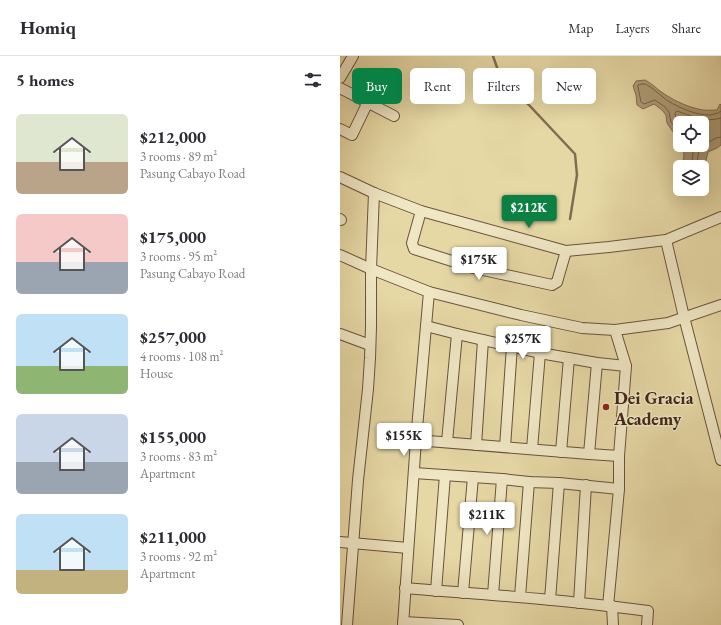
<!DOCTYPE html>
<meta charset="utf-8">
<style>
:root{--surface:#fff;--page:#f7f7f7;--text:#2b2b33;--muted:#7c7c81;--line:#e1e1e2;--accent:#0b8043}
body{margin:0;font-family:"EB Garamond",serif;background:var(--page);color:var(--text);height:100vh;display:flex;flex-direction:column;font-size:15px;white-space:nowrap}
*{box-sizing:border-box;margin:0}
p{font-size:13px;color:var(--muted)}
.icon{flex:none;width:22px;height:22px;fill:none;stroke:currentColor;stroke-width:2;stroke-linecap:round;stroke-linejoin:round}
.map{position:relative;flex:1;overflow:hidden}
.drawer{display:flex;flex-direction:column;background:var(--surface);width:340px}
.drawer>*{flex:none}
.banner{position:absolute;left:12px;top:12px;width:309px;height:36px;display:flex;gap:8px}
.tools{position:absolute;left:333px;top:60px;display:grid;gap:8px}
.tools a{display:grid;place-items:center;width:36px;height:36px;border-radius:6px;background:var(--surface);box-shadow:0 4px 16px #0002;font-size:20px}
.price{position:absolute;translate:-50% -34px;padding:0 9px;border-radius:4px;background:#fff;color:#222;font-size:13px;line-height:26px;filter:drop-shadow(0 1px 2px #0008)}
.price::after{content:'';position:absolute;left:50%;top:24px;width:12px;height:9px;margin-left:-6px;background:inherit;clip-path:polygon(0 0,100% 0,50% 100%)}
.price.active{background:var(--accent);color:#fff}
ul{padding:0;list-style:none}
li{display:flex;align-items:center;gap:12px;height:100px;padding:0 16px}
li span{display:grid;place-items:center;flex:none;width:112px;height:80px;border-radius:6px;color:#555}
li>.icon{margin-inline-start:auto}
span .icon{width:48px;height:48px;fill:#fffc;stroke-width:1}
li b{font-size:17px}
h2{display:flex;justify-content:space-between;align-items:center;height:48px;padding:0 16px;font-size:17px}
.pill{padding:0 14px;border-radius:6px;background:var(--surface);box-shadow:0 4px 16px #0002;font-size:14px;line-height:36px}
.pill.active{background:var(--accent);color:#fff}
header{display:flex;align-items:center;gap:24px;box-sizing:border-box;height:56px;padding:0 20px;background:var(--surface);border-bottom:1px solid var(--line)}
header strong{font-size:19px}
nav{display:flex;gap:22px;margin-inline-start:auto;font-size:14px}
main{display:flex;flex:1;min-height:0}
.map>svg:first-child{display:block}
.water{fill:#ae9b75;stroke:#826c50}
.lines{fill:none;stroke-linecap:round;stroke-linejoin:round}
.shore{stroke:#776047;stroke-width:1}
.stream{stroke:#826c50;stroke-width:2.5}
.minor-casing{stroke:#6a523c;stroke-width:12}
.minor{stroke:#efe6c4;stroke-width:10}
.poi-dot{fill:#8f2418;stroke:#efe6c4;stroke-width:1.5}
.labels{text-anchor:middle;dominant-baseline:central;stroke-width:3;stroke-linejoin:round;paint-order:stroke}
.poi-label{font-size:18px;font-weight:bold;fill:#402519;stroke:#efe6c4;text-anchor:start}
</style>
<header>
<strong>Homiq</strong>
<nav><a>Map</a><a>Layers</a><a>Share</a></nav>
</header>
<main>
<section class="drawer">
<h2>5 homes<svg class="icon" aria-label="filters" viewBox="0 0 24 24"><path d="M4 7h16M4 17h16"/><circle cx="9" cy="7" r="2"/><circle cx="15" cy="17" r="2"/></svg></h2>
<ul>
<li><span style="background:linear-gradient(#dfe7d0 60%,#b9a48a 0)"><svg class="icon" aria-label="home" viewBox="0 0 24 24"><path d="M3 11l9-7 9 7M6 9v11h12V9"/></svg></span><div><b>$212,000</b><p>3 rooms · 89 m²</p><p>Pasung Cabayo Road</p></div></li>
<li><span style="background:linear-gradient(#f6c9c9 60%,#9aa5b1 0)"><svg class="icon" aria-label="home" viewBox="0 0 24 24"><path d="M3 11l9-7 9 7M6 9v11h12V9"/></svg></span><div><b>$175,000</b><p>3 rooms · 95 m²</p><p>Pasung Cabayo Road</p></div></li>
<li><span style="background:linear-gradient(#bfe0f5 65%,#8fb573 0)"><svg class="icon" aria-label="home" viewBox="0 0 24 24"><path d="M3 11l9-7 9 7M6 9v11h12V9"/></svg></span><div><b>$257,000</b><p>4 rooms · 108 m²</p><p>House</p></div></li>
<li><span style="background:linear-gradient(#c9d6e8 60%,#9aa5b1 0)"><svg class="icon" aria-label="home" viewBox="0 0 24 24"><path d="M3 11l9-7 9 7M6 9v11h12V9"/></svg></span><div><b>$155,000</b><p>3 rooms · 83 m²</p><p>Apartment</p></div></li>
<li><span style="background:linear-gradient(#bfe0f5 70%,#c2b280 0)"><svg class="icon" aria-label="home" viewBox="0 0 24 24"><path d="M3 11l9-7 9 7M6 9v11h12V9"/></svg></span><div><b>$211,000</b><p>3 rooms · 92 m²</p><p>Apartment</p></div></li>
</ul>
</section>
<div class="map">
<svg width="381" height="569" viewBox="0 0 381 569">
<rect width="100%" height="100%" fill="#e6d8a5"/>
<filter id="stains"><feTurbulence type="fractalNoise" baseFrequency=".005" numOctaves="4"/><feColorMatrix values="0 0 0 0 .2 0 0 0 0 .09 0 0 0 0 .02 0 0 0 .5 -.17"/></filter>
<radialGradient id="worn" r=".72"><stop offset=".6" stop-color="#630" stop-opacity="0"/><stop offset="1" stop-color="#630" stop-opacity=".3"/></radialGradient>
<!-- water -->
<path class="water" d="M305,24C311,27 315,31 320,35C331,43 345,50 358,53C364,55 371,54 377,54L380,48L381,49V89L377,92L368,96L366,104L367,110L364,112L362,115V111H342C344,102 345,97 342,89H362V67H340V86L327,67L326,59L322,54L314,48L303,53L297,49L296,39L293,30L296,25Z"/>
<g class="lines">
<!-- shore -->
<g class="shore">
<path d="M340,70L336,64L335,57L337,55C352,60 365,67 381,62"/>
<path d="M340,79L331,66L329,56L325,51L315,44L304,48L301,46L298,31V29C301,28 302,28 305,28C311,30 321,40 328,45C340,52 355,59 370,59C374,58 378,58 381,55"/>
<path d="M351,89L353,95L352,107L355,109L357,106L359,94L362,90L376,82L381,81"/>
</g>
<!-- stream -->
<path class="stream" d="M153,0L160,20L189,49L235,98L237,119L230,163"/>
<defs>
<g id="minor">
<path d="M0,22L13,0"/>
<path d="M0,32L54,60"/>
<path d="M0,73L12,79L28,46"/>
<path d="M0,121L34,137L81,155L226,195L269,191L326,184L381,161"/>
<path d="M81,155L72,187L74,193L134,212L212,229L217,226L226,195"/>
<path d="M0,163L1,164"/>
<path d="M326,184L344,261L381,404"/>
<path d="M0,199L31,213L89,236L181,259L242,272L275,274L328,267L381,249"/>
<path d="M86,270L117,278L200,297L257,307L286,310"/>
<path d="M0,278L30,289"/>
<path d="M76,384L249,398L279,400"/>
<path d="M107,386L117,278"/>
<path d="M136,389L143,284"/>
<path d="M165,391L172,290"/>
<path d="M192,393L200,297"/>
<path d="M221,396L229,302"/>
<path d="M249,398L257,307"/>
<path d="M74,417L162,423L189,426L219,427L279,433"/>
<path d="M0,486L68,492"/>
<path d="M65,532C95,535 124,536 153,539C205,543 257,548 308,555L307,569"/>
<path d="M96,535L105,419"/>
<path d="M123,537L133,421"/>
<path d="M153,539L162,423"/>
<path d="M180,541L189,426"/>
<path d="M210,544L219,427"/>
<path d="M239,547L246,429"/>
<path d="M268,550L279,433V400L286,310L275,274"/>
<path d="M272,550L273,569"/>
<path d="M63,566L118,569"/>
<path d="M7,569L18,424L28,333L30,302L31,271V213L34,137"/>
<path d="M63,569L76,384L89,236"/>
</g>
</defs>
<!-- minor casing -->
<use href="#minor" class="minor-casing"/>
<!-- minor -->
<use href="#minor" class="minor"/>
</g>
<!-- markers -->
<circle class="poi-dot" cx="266" cy="351" r="4"/>
<g class="labels">
<!-- poi labels -->
<g class="poi-label">
<text x="274" y="341">Dei Gracia<tspan x="274" dy="21">Academy</tspan></text>
</g>
</g>
<rect width="100%" height="100%" filter="url(#stains)"/>
<rect width="100%" height="100%" fill="url(#worn)"/>
</svg>
<div class="tools">
<a><svg class="icon" aria-label="locate" viewBox="0 0 24 24"><circle cx="12" cy="12" r="6"/><path d="M12 2v4M12 18v4M2 12h4M18 12h4"/></svg></a>
<a><svg class="icon" aria-label="layers" viewBox="0 0 24 24"><path d="M12 4l9 5-9 5-9-5zM3 14l9 5 9-5"/></svg></a>
</div>
<b class="price active" style="left:189px;top:173px">$212K</b>
<b class="price" style="left:139px;top:225px">$175K</b>
<b class="price" style="left:183px;top:304px">$257K</b>
<b class="price" style="left:64px;top:401px">$155K</b>
<b class="price" style="left:147px;top:480px">$211K</b>
<div class="banner">
<a class="pill active">Buy</a>
<a class="pill">Rent</a>
<a class="pill">Filters</a>
<a class="pill">New</a>
</div>
</div>
</main>
